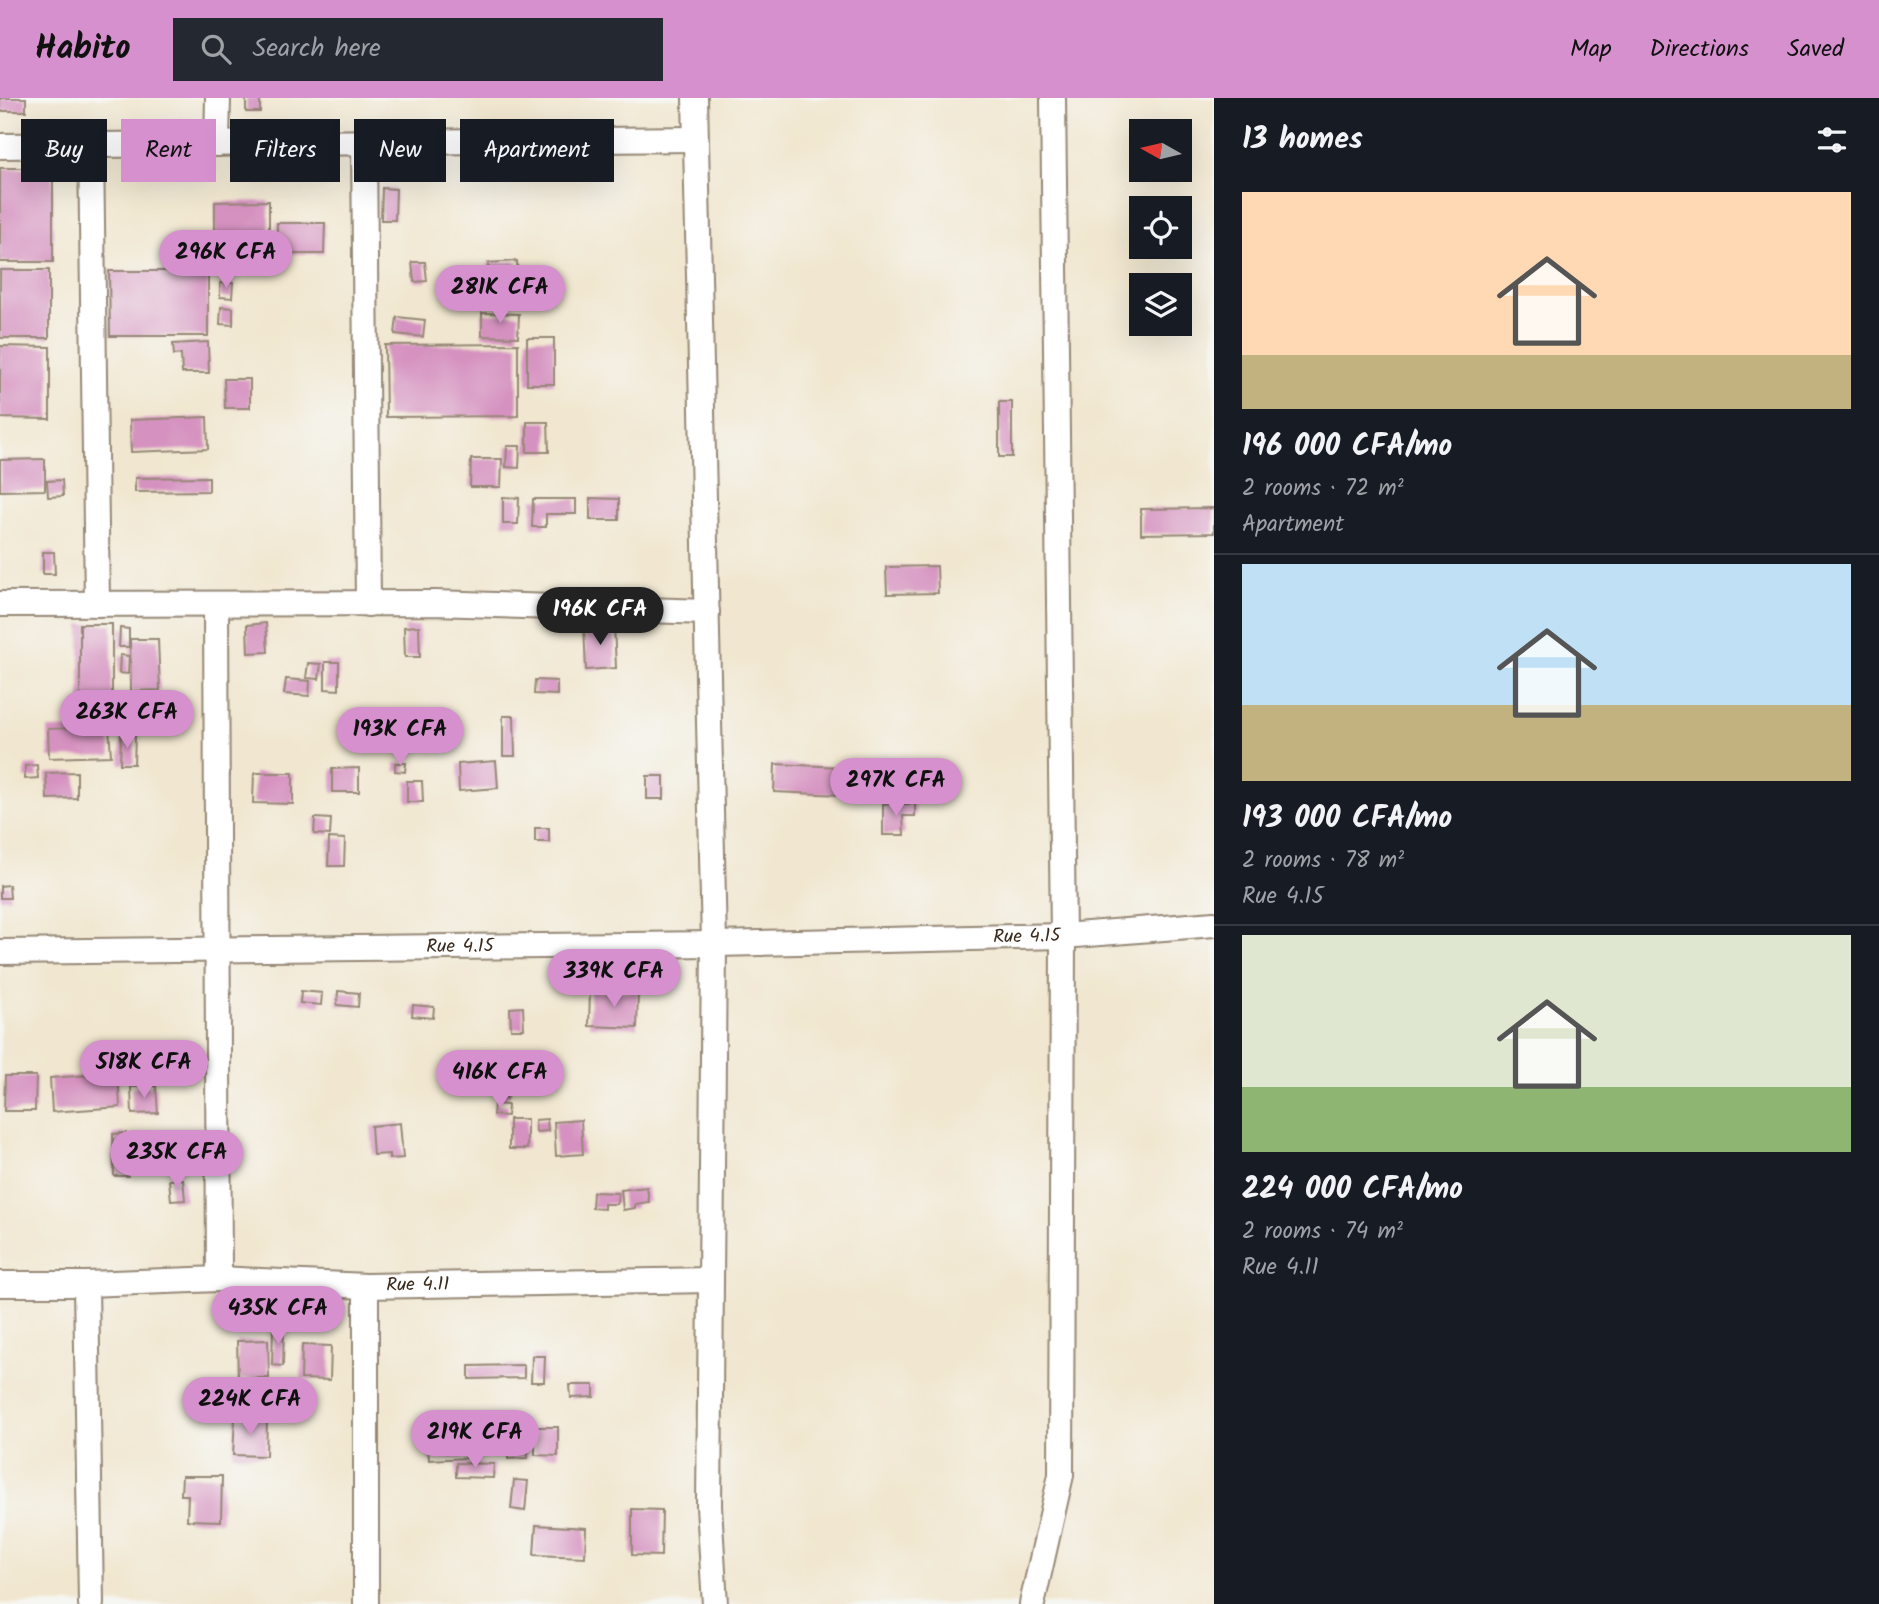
<!DOCTYPE html>
<meta charset="utf-8">
<style>
:root{--surface:#171b24;--page:#242831;--text:#f1f3f6;--muted:#9ea1a6;--line:#363941;--accent:#d690ce}
body{margin:0;font-family:Kalam,sans-serif;background:var(--page);color:var(--text);height:100vh;display:flex;flex-direction:column;font-size:26px;white-space:nowrap}
*{box-sizing:border-box;margin:0}
p{font-size:23px;color:var(--muted)}
.icon{flex:none;width:38px;height:38px;fill:none;stroke:currentColor;stroke-width:2;stroke-linecap:round;stroke-linejoin:round}
.map{position:relative;flex:1;overflow:hidden}
.sheet{display:flex;flex-direction:column;background:var(--surface);width:665px}
.sheet>*{flex:none}
.guide{position:absolute;left:21px;top:21px;width:665px;height:63px;display:flex;gap:14px}
.needle{width:46px;rotate:278deg}
.tools{position:absolute;left:1129px;top:21px;display:grid;gap:14px}
.tools a{display:grid;place-items:center;width:63px;height:63px;border-radius:0px;background:var(--surface);box-shadow:0 7px 28px #0002;font-size:35px}
.price{position:absolute;translate:-50% -60px;padding:0 16px;border-radius:24px;background:var(--accent);color:#111;font-size:23px;line-height:46px;filter:drop-shadow(0 2px 4px #0008)}
.price::after{content:'';position:absolute;left:50%;top:42px;width:21px;height:16px;margin-left:-10px;background:inherit;clip-path:polygon(0 0,100% 0,50% 100%)}
.price.on{background:#222;color:#fff}
ul{padding:0;list-style:none}
li{display:grid;align-content:center;gap:14px;height:371px;padding:0 28px}
li+li{border-top:2px solid var(--line)}
li span{display:grid;place-items:center;height:217px;border-radius:0px;color:#555}
li>.icon{margin-inline-start:auto}
span .icon{width:126px;height:126px;fill:#fffc;stroke-width:1}
li b{font-size:30px}
h2{display:flex;justify-content:space-between;align-items:center;height:84px;padding:0 28px;font-size:30px}
.tag{padding:0 24px;border-radius:0px;background:var(--surface);box-shadow:0 7px 28px #0002;font-size:24px;line-height:63px}
.tag.on{background:var(--accent);color:#111}
header{display:flex;align-items:center;gap:42px;box-sizing:border-box;height:98px;padding:0 35px;background:var(--accent);color:#111}
header strong{font-size:33px}
nav{display:flex;gap:38px;margin-inline-start:auto;font-size:24px}
.search{width:490px;height:63px;background:var(--page);display:flex;align-items:center;gap:18px;box-sizing:border-box;padding:0 24px;border-radius:0px;color:var(--muted);font-size:26px}
main{display:flex;flex:1;min-height:0}
.map>svg:first-child{display:block}
.building{fill:#d591c0}
.lines{fill:none;stroke-linecap:round;stroke-linejoin:round}
.street-casing{stroke:#968877;stroke-width:28}
.street{stroke:#fff;stroke-width:24}
.labels{text-anchor:middle;dominant-baseline:central;stroke-width:7;stroke-linejoin:round;paint-order:stroke}
.street-label{font-size:19px;fill:#3b2a1e;stroke:#f6f6f2}
</style>
<header>
<strong>Habito</strong>
<div class="search"><svg class="icon" aria-label="search" viewBox="0 0 24 24"><circle cx="10" cy="10" r="6"/><path d="M15 15l6 6"/></svg>Search here</div>
<nav><a>Map</a><a>Directions</a><a>Saved</a></nav>
</header>
<main>
<div class="map">
<svg width="1214" height="1506" viewBox="0 0 1214 1506">
<rect width="100%" height="100%" fill="#f6f6f2"/>
<filter id="ink" filterUnits="userSpaceOnUse"><feTurbulence type="fractalNoise" baseFrequency=".0143" numOctaves="2"/><feDisplacementMap in="SourceGraphic" scale="14" xChannelSelector="R" yChannelSelector="G"/><feConvolveMatrix kernelMatrix="1 2 1 2 8 2 1 2 1" color-interpolation-filters="sRGB"/></filter>
<filter id="wash" filterUnits="userSpaceOnUse"><feTurbulence type="fractalNoise" baseFrequency=".00686" numOctaves="4" result="noise"/><feDisplacementMap in="SourceGraphic" scale="28" xChannelSelector="R" yChannelSelector="G"/><feGaussianBlur stdDeviation="1.57" result="paint"/><feColorMatrix in="noise" values="0 0 0 0 0 0 0 0 0 0 0 0 0 0 0 0 0 1.4 0 .05"/><feComposite in="paint" operator="in"/></filter>
<g filter="url(#wash)">
<rect width="100%" height="100%" fill="#f1e7d0"/>
<g id="blocks">
<!-- building -->
<g class="building">
<rect x="0" y="0" width="26" height="13"/>
<rect x="246" y="0" width="14" height="14"/>
<rect x="0" y="70" width="53" height="94"/>
<path d="M382,90L396,91L395,122H381Z"/>
<path d="M269,103V148L215,149V104Z"/>
<path d="M277,125H325L324,156H277Z"/>
<path d="M517,163L519,195L490,196L488,165Z"/>
<path d="M412,164H425L427,183L414,184Z"/>
<rect x="0" y="172" width="49" height="68"/>
<path d="M109,173H208V238H110Z"/>
<path d="M220,185H233L232,200L220,199Z"/>
<path d="M221,209L233,210V227L220,226Z"/>
<path d="M482,215L519,216L518,239L482,238Z"/>
<path d="M397,219L425,222L423,239L395,236Z"/>
<rect x="527" y="240" width="27" height="46"/>
<path d="M208,244L209,275H182L181,256L174,257L173,246Z"/>
<path d="M518,246V318L386,319L385,247Z"/>
<path d="M0,248L50,249V321L0,320Z"/>
<path d="M224,281H250V310H225Z"/>
<rect x="999" y="304" width="13" height="55"/>
<path d="M207,319L208,351L131,354L130,322Z"/>
<path d="M527,324H548L549,354H527Z"/>
<path d="M507,348H520L519,370L506,369Z"/>
<path d="M45,361V392L0,393V362Z"/>
<path d="M471,361H502L501,389H470Z"/>
<path d="M209,379V393L135,394V380Z"/>
<path d="M62,382L63,398L48,399L47,383Z"/>
<path d="M503,399L519,400L518,426H503Z"/>
<path d="M590,400L619,401V422H590Z"/>
<path d="M533,401H576V416H546V429H532Z"/>
<path d="M1214,410V435L1141,436V411Z"/>
<path d="M43,454H54L55,476H43Z"/>
<path d="M937,468L938,495L887,496L886,469Z"/>
<path d="M266,525L268,554L248,555L247,527Z"/>
<rect x="80" y="526" width="32" height="81"/>
<path d="M614,527L616,570L586,572L584,528Z"/>
<path d="M419,528L420,559H405L404,529Z"/>
<path d="M120,530L129,531V549H119Z"/>
<path d="M130,541H158L160,592L131,593Z"/>
<path d="M120,557L129,558L128,576L119,575Z"/>
<path d="M325,564H339V592L325,591Z"/>
<path d="M308,565L321,566L319,581L306,580Z"/>
<path d="M286,581L310,583L309,598L284,596Z"/>
<path d="M535,582L557,583V597L534,596Z"/>
<path d="M155,598L156,609L135,610V599Z"/>
<path d="M503,618H514L515,658H503Z"/>
<path d="M109,629L111,658L49,660L48,631Z"/>
<path d="M121,637L135,638L134,666H120Z"/>
<path d="M496,663L498,690L459,693L458,666Z"/>
<path d="M395,665H406L405,674L395,673Z"/>
<path d="M775,666L865,670L864,698L774,694Z"/>
<path d="M37,667L38,680L25,681V668Z"/>
<path d="M359,670V694H332V671Z"/>
<path d="M77,674V700L47,701L46,675Z"/>
<path d="M254,675H293V706L253,705Z"/>
<rect x="647" y="678" width="17" height="23"/>
<path d="M407,683H422L423,704H407Z"/>
<path d="M883,706H915V718H903L904,737H883Z"/>
<path d="M315,720L331,721L330,737L314,736Z"/>
<rect x="535" y="730" width="14" height="14"/>
<path d="M329,740L345,741L344,768H328Z"/>
<path d="M9,787L10,800H0V788Z"/>
<path d="M301,893L322,895L321,907L300,905Z"/>
<path d="M338,893L359,895L358,909L337,907Z"/>
<path d="M590,893L638,894L637,930L589,928Z"/>
<path d="M413,907L434,909L433,920L412,918Z"/>
<path d="M523,909L524,931H511L510,910Z"/>
<path d="M118,975L120,1009L52,1014L50,980Z"/>
<path d="M5,978H36L35,1013H4Z"/>
<path d="M502,983L513,989L506,1001L496,994Z"/>
<path d="M156,988L158,1015L132,1016L131,989Z"/>
<path d="M494,1006L508,1007L507,1018L493,1017Z"/>
<rect x="509" y="1021" width="18" height="30"/>
<path d="M547,1021L548,1033L536,1034L535,1022Z"/>
<path d="M581,1022L583,1056L556,1058L554,1024Z"/>
<path d="M400,1025L403,1060L389,1061V1056L373,1057L371,1028Z"/>
<path d="M126,1035L128,1078H114L113,1036Z"/>
<path d="M183,1081L185,1102L171,1103L169,1082Z"/>
<path d="M647,1089L649,1104L635,1106V1110L623,1112L621,1092Z"/>
<path d="M593,1094L618,1095L617,1106H604V1111L592,1110Z"/>
<path d="M273,1229H284L283,1268L272,1267Z"/>
<path d="M268,1242L269,1280L238,1281L237,1243Z"/>
<path d="M302,1247L331,1248L330,1282L301,1281Z"/>
<path d="M532,1258H545L544,1284H531Z"/>
<path d="M524,1267V1280L469,1281V1268Z"/>
<path d="M570,1287H594V1299L571,1300Z"/>
<path d="M235,1320L267,1321L266,1358L233,1357Z"/>
<path d="M535,1329H558V1358L535,1357Z"/>
<path d="M508,1338H527L528,1360L508,1361Z"/>
<path d="M467,1348V1360L429,1362L428,1350Z"/>
<path d="M456,1365L494,1366L493,1380L456,1379Z"/>
<path d="M182,1378H222L221,1423L187,1422L188,1397H181Z"/>
<path d="M514,1382L528,1383L525,1413L511,1411Z"/>
<path d="M632,1411L662,1412L661,1458L632,1457Z"/>
<path d="M536,1427L586,1430L585,1459L534,1457Z"/>
</g>
</g>
</g>
<g filter="url(#ink)">
<use href="#blocks" fill-opacity="0" stroke="#968877" stroke-width="2"/>
<g class="lines">
<defs>
<g id="street">
<path d="M695,0L714,846L709,1408L715,1506"/>
<path d="M364,44L368,506"/>
<path d="M217,46L218,0"/>
<path d="M91,47L97,506"/>
<path d="M0,48L696,41"/>
<path d="M0,506L435,505L707,514"/>
<path d="M216,507L219,1181"/>
<path id="s1" d="M0,854L714,846L1063,838L1214,826"/>
<path id="s2" d="M0,1186H86L219,1181L366,1188L711,1182"/>
<path d="M86,1186L91,1506"/>
<path d="M366,1188V1506"/>
<path d="M1032,1506L1061,1377L1063,838L1053,0"/>
</g>
</defs>
<!-- street casing -->
<use href="#street" class="street-casing"/>
<!-- street -->
<use href="#street" class="street"/>
</g>
</g>
<g class="labels">
<!-- street labels -->
<g class="street-label">
<text stroke="none"><textPath href="#s1" startOffset="1027">Rue 4.15</textPath></text>
<text stroke="none"><textPath href="#s1" startOffset="460">Rue 4.15</textPath></text>
<text stroke="none"><textPath href="#s2" startOffset="418">Rue 4.11</textPath></text>
</g>
</g>
</svg>
<div class="tools">
<a><svg class="needle" viewBox="-14 -14 28 28"><path d="M0-13l5 13h-10z" fill="#e53935"/><path d="M0 13l5-13h-10z" fill="#9ea1a6"/></svg></a>
<a><svg class="icon" aria-label="locate" viewBox="0 0 24 24"><circle cx="12" cy="12" r="6"/><path d="M12 2v4M12 18v4M2 12h4M18 12h4"/></svg></a>
<a><svg class="icon" aria-label="layers" viewBox="0 0 24 24"><path d="M12 4l9 5-9 5-9-5zM3 14l9 5 9-5"/></svg></a>
</div>
<b class="price" style="left:226px;top:192px">296K CFA</b>
<b class="price" style="left:500px;top:227px">281K CFA</b>
<b class="price on" style="left:600px;top:549px">196K CFA</b>
<b class="price" style="left:127px;top:652px">263K CFA</b>
<b class="price" style="left:400px;top:669px">193K CFA</b>
<b class="price" style="left:896px;top:720px">297K CFA</b>
<b class="price" style="left:614px;top:911px">339K CFA</b>
<b class="price" style="left:144px;top:1002px">518K CFA</b>
<b class="price" style="left:500px;top:1012px">416K CFA</b>
<b class="price" style="left:177px;top:1092px">235K CFA</b>
<b class="price" style="left:278px;top:1248px">435K CFA</b>
<b class="price" style="left:250px;top:1339px">224K CFA</b>
<b class="price" style="left:475px;top:1372px">219K CFA</b>
<div class="guide">
<a class="tag">Buy</a>
<a class="tag on">Rent</a>
<a class="tag">Filters</a>
<a class="tag">New</a>
<a class="tag">Apartment</a>
</div>
</div>
<section class="sheet">
<h2>13 homes<svg class="icon" aria-label="filters" viewBox="0 0 24 24"><path d="M4 7h16M4 17h16"/><circle cx="9" cy="7" r="2"/><circle cx="15" cy="17" r="2"/></svg></h2>
<ul>
<li><span style="background:linear-gradient(#ffd9b3 75%,#c2b280 0)"><svg class="icon" aria-label="home" viewBox="0 0 24 24"><path d="M3 11l9-7 9 7M6 9v11h12V9"/></svg></span><div><b>196 000 CFA/mo</b><p>2 rooms · 72 m²</p><p>Apartment</p></div></li>
<li><span style="background:linear-gradient(#bfe0f5 65%,#c2b280 0)"><svg class="icon" aria-label="home" viewBox="0 0 24 24"><path d="M3 11l9-7 9 7M6 9v11h12V9"/></svg></span><div><b>193 000 CFA/mo</b><p>2 rooms · 78 m²</p><p>Rue 4.15</p></div></li>
<li><span style="background:linear-gradient(#dfe7d0 70%,#8fb573 0)"><svg class="icon" aria-label="home" viewBox="0 0 24 24"><path d="M3 11l9-7 9 7M6 9v11h12V9"/></svg></span><div><b>224 000 CFA/mo</b><p>2 rooms · 74 m²</p><p>Rue 4.11</p></div></li>
</ul>
</section>
</main>
